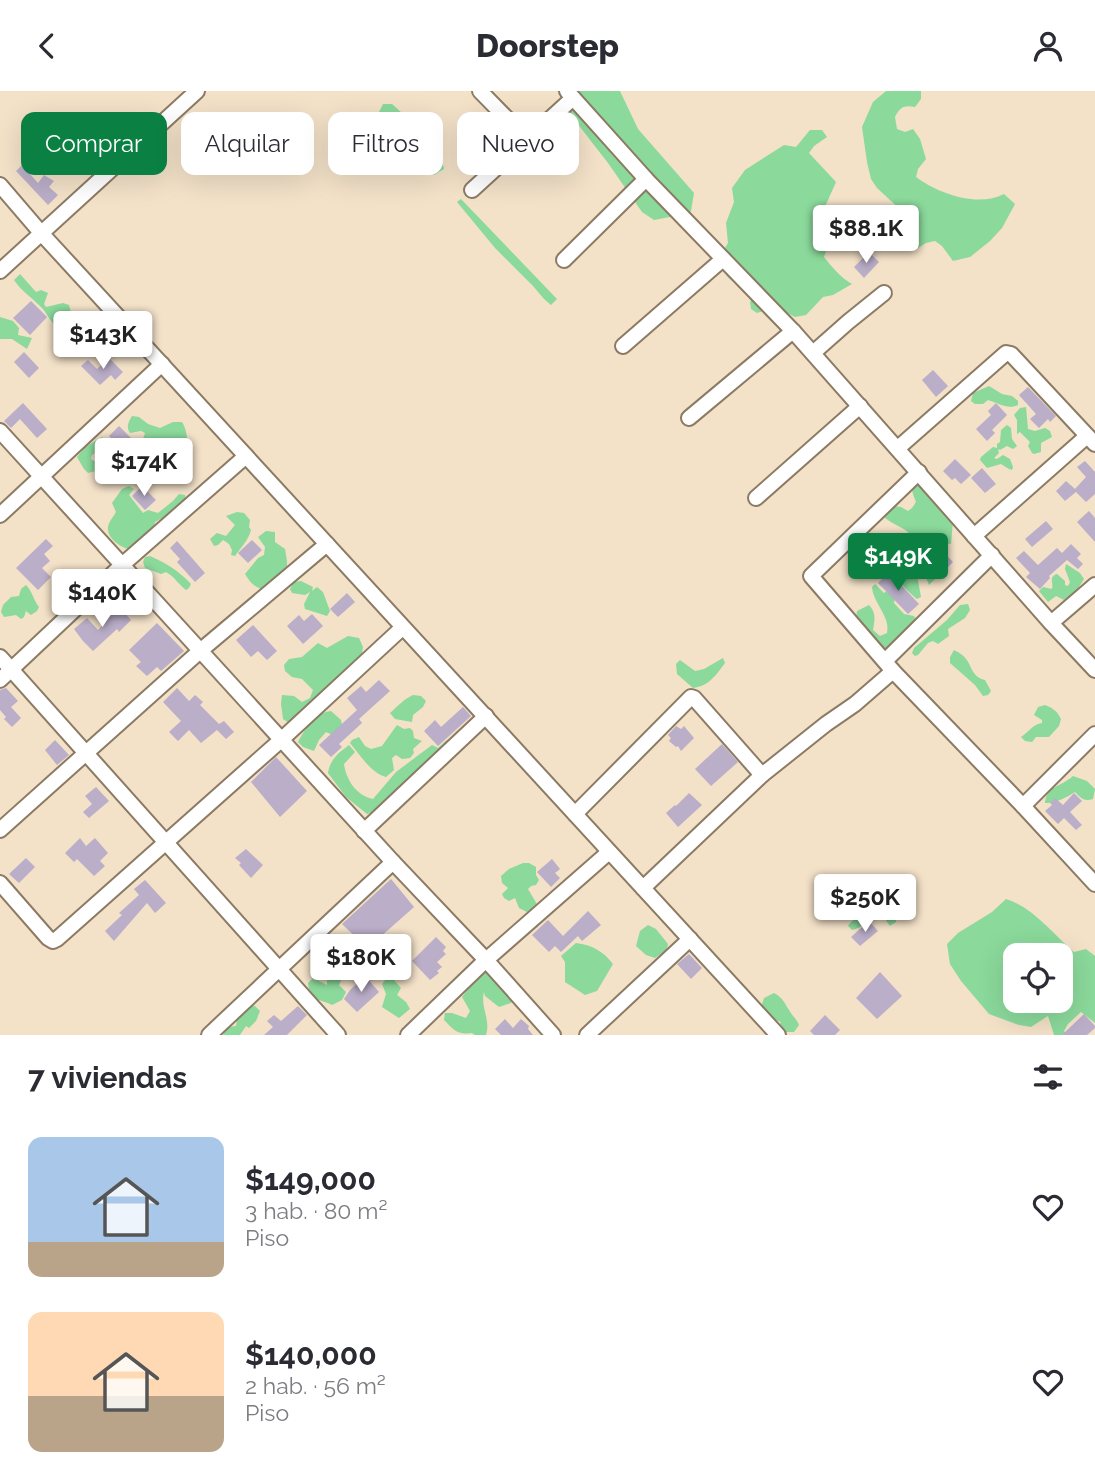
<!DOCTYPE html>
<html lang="es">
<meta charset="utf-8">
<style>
:root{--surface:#fff;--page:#f2f2f3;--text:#2b2b33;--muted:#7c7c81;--accent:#0b8043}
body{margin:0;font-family:Raleway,sans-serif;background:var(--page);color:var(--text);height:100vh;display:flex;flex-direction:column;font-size:26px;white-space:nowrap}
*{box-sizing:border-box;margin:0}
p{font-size:23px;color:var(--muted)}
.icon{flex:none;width:38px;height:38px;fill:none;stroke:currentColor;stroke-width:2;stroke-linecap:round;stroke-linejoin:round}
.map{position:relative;height:944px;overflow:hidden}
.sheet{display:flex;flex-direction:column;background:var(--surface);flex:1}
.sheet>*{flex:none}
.guide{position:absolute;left:21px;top:21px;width:700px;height:63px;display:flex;gap:14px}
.buttons{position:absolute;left:1003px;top:852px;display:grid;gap:14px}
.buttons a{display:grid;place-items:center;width:70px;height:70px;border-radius:14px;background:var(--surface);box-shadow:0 7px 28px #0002;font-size:35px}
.price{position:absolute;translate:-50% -60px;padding:0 16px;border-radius:7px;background:#fff;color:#222;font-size:23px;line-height:46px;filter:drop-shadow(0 2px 4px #0008)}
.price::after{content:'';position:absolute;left:50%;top:42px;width:21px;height:16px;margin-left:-10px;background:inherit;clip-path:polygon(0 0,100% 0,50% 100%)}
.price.active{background:var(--accent);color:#fff}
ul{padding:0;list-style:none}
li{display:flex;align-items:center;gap:21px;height:175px;padding:0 28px}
li span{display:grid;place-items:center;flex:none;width:196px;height:140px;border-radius:14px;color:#555}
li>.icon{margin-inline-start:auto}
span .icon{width:84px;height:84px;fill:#fffc;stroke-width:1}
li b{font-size:30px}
h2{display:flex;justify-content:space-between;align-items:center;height:84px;padding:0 28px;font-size:30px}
.pill{padding:0 24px;border-radius:14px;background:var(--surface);box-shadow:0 7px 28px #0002;font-size:24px;line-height:63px}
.pill.active{background:var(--accent);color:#fff}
header{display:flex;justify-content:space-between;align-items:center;height:91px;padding:0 28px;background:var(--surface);font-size:32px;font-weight:800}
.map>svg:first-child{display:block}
.green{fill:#8bd99b;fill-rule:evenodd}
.building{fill:#baaec8}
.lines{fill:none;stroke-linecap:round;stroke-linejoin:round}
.minor-casing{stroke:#8c7b64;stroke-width:18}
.minor{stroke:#fff;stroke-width:14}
</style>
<header><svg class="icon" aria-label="back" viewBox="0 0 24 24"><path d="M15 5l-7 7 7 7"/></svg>Doorstep<svg class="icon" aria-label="person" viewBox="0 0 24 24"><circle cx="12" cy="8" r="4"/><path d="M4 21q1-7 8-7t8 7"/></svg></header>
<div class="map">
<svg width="1095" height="944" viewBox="0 0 1095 944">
<rect width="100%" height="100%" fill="#f3e1c8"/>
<!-- green -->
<g class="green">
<path d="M560,0H620L638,38L694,102L691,120L685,127L670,126L654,129L642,121L608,72L570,23Z"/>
<path d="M886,0H921V8L915,16C904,14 900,16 895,26L897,38L905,41L913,38L920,48L926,68L918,78L916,86C937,102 978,117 1004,103L1015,113L1002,137L990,150L970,166L953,170L942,155L935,150L926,152L918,157L910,147L908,129L903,121L877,97L871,88L867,71L862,36L873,11Z"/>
<path d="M383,13H392L412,31L401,44L394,40L379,21Z"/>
<path d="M810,39H822L827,46L814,55L809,62L836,91L824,118L816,127L821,143L828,153L824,166C833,177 840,186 852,193L833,204L823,206L806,224L795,226L776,216L757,222L751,218L750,211L757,203L758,196C733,192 727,193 719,167L728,152L726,132L734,111L732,97L745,79L784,54L796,56Z"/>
<path d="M425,49L441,66L444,78L434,84L415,66L416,56Z"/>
<path d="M461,108L557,208L551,214L544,208L533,195L495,157L457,111Z"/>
<path d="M20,183L36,201L41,199L48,202L44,213L46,216L63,212L69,214L72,225L68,230L58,237C51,231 48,225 43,218C34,208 22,201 14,189Z"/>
<path d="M0,226L13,230L19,237L18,244L32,247L27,258L12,248H0Z"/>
<path d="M98,228L101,229L103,233L96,240L94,249L88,254L72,253L65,247L70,239L87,236L94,229Z"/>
<path d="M989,295L1002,303L1012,305L1018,310V314C1008,319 998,312 988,309L983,313H975L971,310L973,302Z"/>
<path d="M1026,316L1028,338L1035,340L1045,337L1050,340L1052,346L1041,352V361L1034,363L1032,362L1028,355L1030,351L1020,341L1017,343V329L1014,324L1020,317Z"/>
<path d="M132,325L139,326L148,333L160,337L173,331H182C188,340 191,362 180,370C177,373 173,373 169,375L148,364H134L132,357L143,348L145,342L141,340L130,342C126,336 128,332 132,325Z"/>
<path d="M1007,334L1011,337L1012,348L1017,355L1013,358L1007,355L1000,359L998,358L999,362L994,367L997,368L1003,364L1010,368L1013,376L1012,379L1009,378L1001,373L987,377L980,369L981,366L993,356L997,357V353L1000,351L1001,339Z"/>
<path d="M102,346L107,350L108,354L92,364L91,368L101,374L100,379L88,382L84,378L77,366L85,356Z"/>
<path d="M919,389L953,430L951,453L933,451L926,456V463L936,476L940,483L929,494L924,482L918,479L917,484L921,506L917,508C906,499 894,487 891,473L895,468L905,470L908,458V441C899,434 886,431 881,422L888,414L901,416L908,420L912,417L916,411C912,400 909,397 919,389Z"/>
<path d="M129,395L134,398L129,404L143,422L148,419L158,422L173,410L179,403L185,404L187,412C175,425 168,423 155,431L154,439L132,459C123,458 107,448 108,437C108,432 113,426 116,421L112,412L122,398Z"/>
<path d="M237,421L244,422L250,429L249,436L251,439C248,450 241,456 235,465L231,464L232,459L229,453L223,449L218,454L214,455L210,448L217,442L226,445L235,434L226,425Z"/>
<path d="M266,440L275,441V451L285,458L287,470V482L268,499C256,498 251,493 245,483L258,467L264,464L265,456L258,446Z"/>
<path d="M868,449L875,455L878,464L886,471L882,477L870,478L872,483L867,487H855L854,474Z"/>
<path d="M150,465C166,472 179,480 191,493L189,497L186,499C178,493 175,486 166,481L161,483L145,477L143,471L145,466Z"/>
<path d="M1066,473L1080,482L1084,488L1077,499L1064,509L1056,505L1048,511L1039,500L1043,496L1052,498C1054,491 1048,486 1057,483L1065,490V494L1068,495L1070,491L1065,478Z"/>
<path d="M301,490L313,496L312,500L317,496L323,501L330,520L327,525L305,518L304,513L310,501L305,504L292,502L290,498L294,491Z"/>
<path d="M875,493L884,502L888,499L895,507L894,512L904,523L914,525L920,537L917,544L903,541L902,546L889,559L874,553L856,527L857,520L869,514C876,521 875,529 873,539L880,545L887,542C891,526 873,512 872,496Z"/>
<path d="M26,494C33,501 33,509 39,516L37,520L31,524L26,520L24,526L21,528L16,524L4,526L1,521L3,514L11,506L19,505L21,498Z"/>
<path d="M968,513L970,519L965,527L948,538L949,545L938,553L933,550L928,552L918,564L915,565L912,562L914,557L947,529L960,514Z"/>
<path d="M348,545L359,547L363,556L361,568L295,632H289L283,628L281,613L282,604L294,605L302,611L310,607L313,599L302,588L292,586L285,580L284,574L289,568L302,566L318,552L327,557Z"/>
<path d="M954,559C976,569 966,584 985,589L991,600L988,604L983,605L975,594L950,572V566Z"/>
<path d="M723,567L725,572C716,584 709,595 693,597L677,583L676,573L680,569L695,580L704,578Z"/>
<path d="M413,604L421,605L426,610L423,616L413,624L412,631L395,628L390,622C398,615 404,608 413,604Z"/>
<path d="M1045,614C1053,617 1057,620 1061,628L1059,635L1049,646H1036L1032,651L1025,650L1021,646C1029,641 1033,633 1042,632V629L1034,624L1038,616Z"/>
<path d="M331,620L341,629C342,636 346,640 346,647H339L326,641L319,649L314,660L303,656L298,651C305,638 315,622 331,620Z"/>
<path d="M397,634L404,638L410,637L413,640L414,647L422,650L413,658L414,662L410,667L402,668L396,664L392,667L394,679L386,686C371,682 360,664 350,652L352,649L359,646L365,655L371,658L382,655Z"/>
<path d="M452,648L375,720L367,723L346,706L328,682C330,669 338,662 349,654L355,661L344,673C346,689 357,705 373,708L396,681L432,654L438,657L447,649Z"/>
<path d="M1073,685L1087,690L1095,698L1093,708C1084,711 1081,707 1075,701C1067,706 1055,713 1045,712C1046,695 1061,696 1073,685Z"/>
<path d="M523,772H529L536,776V784L539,789L536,794L531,795L528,798L538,815L529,822L519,817L515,807L509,810L504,807L502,803L508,797L502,792L501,785L509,778Z"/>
<path d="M882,807L887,816L896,826V831L890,835L882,824L877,823C869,829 862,837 852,839L848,835C853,828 874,810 882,807Z"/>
<path d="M1006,808C1033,816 1053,843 1074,861L1086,858L1095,865V932L1081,921L1068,933L1064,940L1067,944H1054L1048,925L1031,936L1019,934L989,923L961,890L950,873L947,853L958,842L992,821ZM1015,864H1060V910H1015Z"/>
<path d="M648,834L656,838L668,853L667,859L655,867L646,864L636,855L640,840Z"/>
<path d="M349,848C357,851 372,859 371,868L363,875L348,879L344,883L339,894L346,901L342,909L332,914C318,907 310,911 308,892L313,887L327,894V884L332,877L324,871L326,867C339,862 337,854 349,848Z"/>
<path d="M576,852C592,854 603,860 613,873L597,900L585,904L565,891V871L561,865Z"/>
<path d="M491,880L513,907L511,912L499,916L485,905L484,901C480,916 491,929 486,944H475L472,942C457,944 454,939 444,929L445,922H452L466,927L470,920L462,906C470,896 478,883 491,880Z"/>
<path d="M387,887H392L401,897L397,904L406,911L410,918L399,927L382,916L386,903L382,893Z"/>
<path d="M774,902C783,907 784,911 789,919C792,925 797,928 799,934L794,941H785L778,936L781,931L769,927L761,916L764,907Z"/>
<path d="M250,914L255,915L260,920L256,930L249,937L246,935L240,944H223L228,936L236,935L238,923Z"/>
</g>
<!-- building -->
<g class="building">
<path d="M88,39L104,54L94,63L80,47Z"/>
<path d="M22,74L38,92L44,84L54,90L49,96L58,104L48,114L16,80Z"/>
<path d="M869,161L879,171L864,187L854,176Z"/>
<path d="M31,210L47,226L30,244L13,227Z"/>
<path d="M24,261L39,277L29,287L14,271Z"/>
<path d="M109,267L123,281L115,289L111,284L100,294L81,275L88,269L97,278Z"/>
<path d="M933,279L948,295L936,306L922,289Z"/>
<path d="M1028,296L1056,325L1050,331L1048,328L1039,337L1030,328L1036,323L1019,304Z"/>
<path d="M23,312L47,338L37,347L20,328L11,337L4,330Z"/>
<path d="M996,312L1007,324L992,339L995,342L987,350L976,338L991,324L988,320Z"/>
<path d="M119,335L131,347L121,357L109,345Z"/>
<path d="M955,368L971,384L961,393L955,387L952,389L943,380Z"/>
<path d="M1085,370L1095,381V403L1086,411L1076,401L1065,410L1056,400L1066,390L1075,398L1086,386L1077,376Z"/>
<path d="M982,377L996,393L985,402L971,387Z"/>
<path d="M142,395L156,409L145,419L132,405Z"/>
<path d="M1089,420L1095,427V451L1077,431Z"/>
<path d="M1046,430L1053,438L1032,456L1025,448Z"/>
<path d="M46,448L53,455L44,463L50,470L42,477L51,486L38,499L16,477Z"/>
<path d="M252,449L262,459L248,472L238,462Z"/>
<path d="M177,450L205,482L195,491L177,471L180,468L170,457Z"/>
<path d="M936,453L953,471L944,480L927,462Z"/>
<path d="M1071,453L1081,463L1077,467L1083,473L1078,478L1067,469L1049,485L1050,487L1040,498L1026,486L1030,482L1016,467L1024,460L1038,474L1057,457L1062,462Z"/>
<path d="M889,481L919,513L908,523L878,492Z"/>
<path d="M347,502L355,511L338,526L330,518Z"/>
<path d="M119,516L131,529L119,541L117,538L93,560L83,550L74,538L87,527L98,539Z"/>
<path d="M312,523L323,535L303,553L287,535L299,524L304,530Z"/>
<path d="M157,532L184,560L161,580L157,576L147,585L136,575L141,571L129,559Z"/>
<path d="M253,534L277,560L267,569L258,560L251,566L236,549Z"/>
<path d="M379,589L390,600L359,628L362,632L339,653L342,656L331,666L319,654L357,619L347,607L361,595L366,601Z"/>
<path d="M6,597L18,610L11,616L21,627L12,636L4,628L6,626L0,619V599Z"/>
<path d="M177,597L189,610L195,604L203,611L200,614L219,633L224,630L234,641L226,648L217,639L201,652L189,639L178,650L169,641L181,630L163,611Z"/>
<path d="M463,616L471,625L438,655L424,640L435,629L441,636Z"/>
<path d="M676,635L681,638L684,635L694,647L681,660L678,655L676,656L669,650L671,647L668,644Z"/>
<path d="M55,649L69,664L57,674L45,659Z"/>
<path d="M722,653L738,671L711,695L695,678Z"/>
<path d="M276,666L307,700L280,726L251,691Z"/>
<path d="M96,696L109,710L89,727L83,721L92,713L85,705Z"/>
<path d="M689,702L702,714L678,736L666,722L675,714L676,715Z"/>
<path d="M1074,702L1082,710L1070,721L1082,734L1076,739L1064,727L1058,733L1045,720L1052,714L1050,712L1055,707L1063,714Z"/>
<path d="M80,747L86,755L95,747L108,762L100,770L105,775L94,785L77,768L74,771L65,762Z"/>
<path d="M246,758L263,774L251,787L239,774L241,772L235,767Z"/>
<path d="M26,767L35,776L19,792L9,783Z"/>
<path d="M552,768L560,778L555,782L560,787L551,796L537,781Z"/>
<path d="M391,788L414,816L379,847L395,863L388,869L372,853L367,857L342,833Z"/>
<path d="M145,789L166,812L155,822L147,812L114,850L105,840L122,824L119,822L139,804L134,798Z"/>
<path d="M588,820L601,834L582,850L578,845L561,861L555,855L549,861L532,844L548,829L563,845Z"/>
<path d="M869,830L878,840L860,855L851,846Z"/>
<path d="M436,846L446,856L443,860L446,863L437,871L442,876L437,880L439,882L430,889L412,870Z"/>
<path d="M689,863L702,877L691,888L677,873Z"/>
<path d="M880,881L902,905L877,928L856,907Z"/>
<path d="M365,885L379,901L357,921L344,908L350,899Z"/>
<path d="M298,915L307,924L287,944H264L273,936L267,930L274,924L281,930Z"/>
<path d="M1084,923L1095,935V937L1087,944H1062Z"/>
<path d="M825,924L840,939L835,944H814L810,940Z"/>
<path d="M505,928L513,937L521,928L529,935L528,938L533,944H501L495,938Z"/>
</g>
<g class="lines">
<defs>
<g id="minor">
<path d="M480,0L527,48"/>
<path d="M567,0L646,88L793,240L1051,532L1095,579"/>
<path d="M0,94L42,143C287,410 532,677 778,944"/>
<path d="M472,99L573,7"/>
<path d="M564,169L646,88"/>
<path d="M0,180L197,0"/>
<path d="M623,255L723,168"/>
<path d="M813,262L848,231L884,202"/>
<path d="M689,327L793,240"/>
<path d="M0,340L393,771L486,869L553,944"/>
<path d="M898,357L1006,262L1011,263L1095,353"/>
<path d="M919,381L811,485L893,580L1023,715L1095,793"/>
<path d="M756,407L860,315"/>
<path d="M0,424L162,273"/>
<path d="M974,445L1087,345"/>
<path d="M1051,532L1095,494"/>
<path d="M0,566L338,944"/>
<path d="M885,570L992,464"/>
<path d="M0,589L122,474L246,365"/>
<path d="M1023,715L1095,643"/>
<path d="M575,723L691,606L694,607L762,684"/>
<path d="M0,739L200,560L327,453"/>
<path d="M364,740L486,625"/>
<path d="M0,792L48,847L53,850L57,848L281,649L402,537"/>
<path d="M643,797L762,684L826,633L855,613L893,580"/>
<path d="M209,944L393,771"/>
<path d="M408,944L486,869L609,761"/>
<path d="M587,944L690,848"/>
</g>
</defs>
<!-- minor casing -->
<use href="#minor" class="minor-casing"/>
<!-- minor -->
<use href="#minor" class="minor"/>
</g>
</svg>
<div class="buttons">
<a><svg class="icon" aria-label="locate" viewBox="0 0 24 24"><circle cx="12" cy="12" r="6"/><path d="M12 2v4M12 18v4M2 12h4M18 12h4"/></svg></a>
</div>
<b class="price" style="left:866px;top:174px">$88.1K</b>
<b class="price" style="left:103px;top:280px">$143K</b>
<b class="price" style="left:144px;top:407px">$174K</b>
<b class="price active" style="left:898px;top:502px">$149K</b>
<b class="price" style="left:102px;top:538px">$140K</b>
<b class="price" style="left:865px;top:843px">$250K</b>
<b class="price" style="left:361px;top:903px">$180K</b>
<div class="guide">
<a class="pill active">Comprar</a>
<a class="pill">Alquilar</a>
<a class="pill">Filtros</a>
<a class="pill">Nuevo</a>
</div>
</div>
<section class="sheet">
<h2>7 viviendas<svg class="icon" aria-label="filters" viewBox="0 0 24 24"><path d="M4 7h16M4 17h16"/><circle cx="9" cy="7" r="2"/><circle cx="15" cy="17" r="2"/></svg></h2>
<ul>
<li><span style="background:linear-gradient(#a9c7e8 75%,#b9a48a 0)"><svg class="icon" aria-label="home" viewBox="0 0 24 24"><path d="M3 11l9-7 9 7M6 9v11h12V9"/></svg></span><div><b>$149,000</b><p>3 hab. · 80 m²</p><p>Piso</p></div><svg class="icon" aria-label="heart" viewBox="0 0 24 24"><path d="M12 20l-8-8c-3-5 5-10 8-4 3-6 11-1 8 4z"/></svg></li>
<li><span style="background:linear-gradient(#ffd9b3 60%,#b9a48a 0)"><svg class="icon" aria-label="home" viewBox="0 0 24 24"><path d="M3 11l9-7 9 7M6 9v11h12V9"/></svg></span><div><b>$140,000</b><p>2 hab. · 56 m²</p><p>Piso</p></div><svg class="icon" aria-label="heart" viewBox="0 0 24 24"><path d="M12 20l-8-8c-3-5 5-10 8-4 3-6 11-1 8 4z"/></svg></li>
</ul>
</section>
